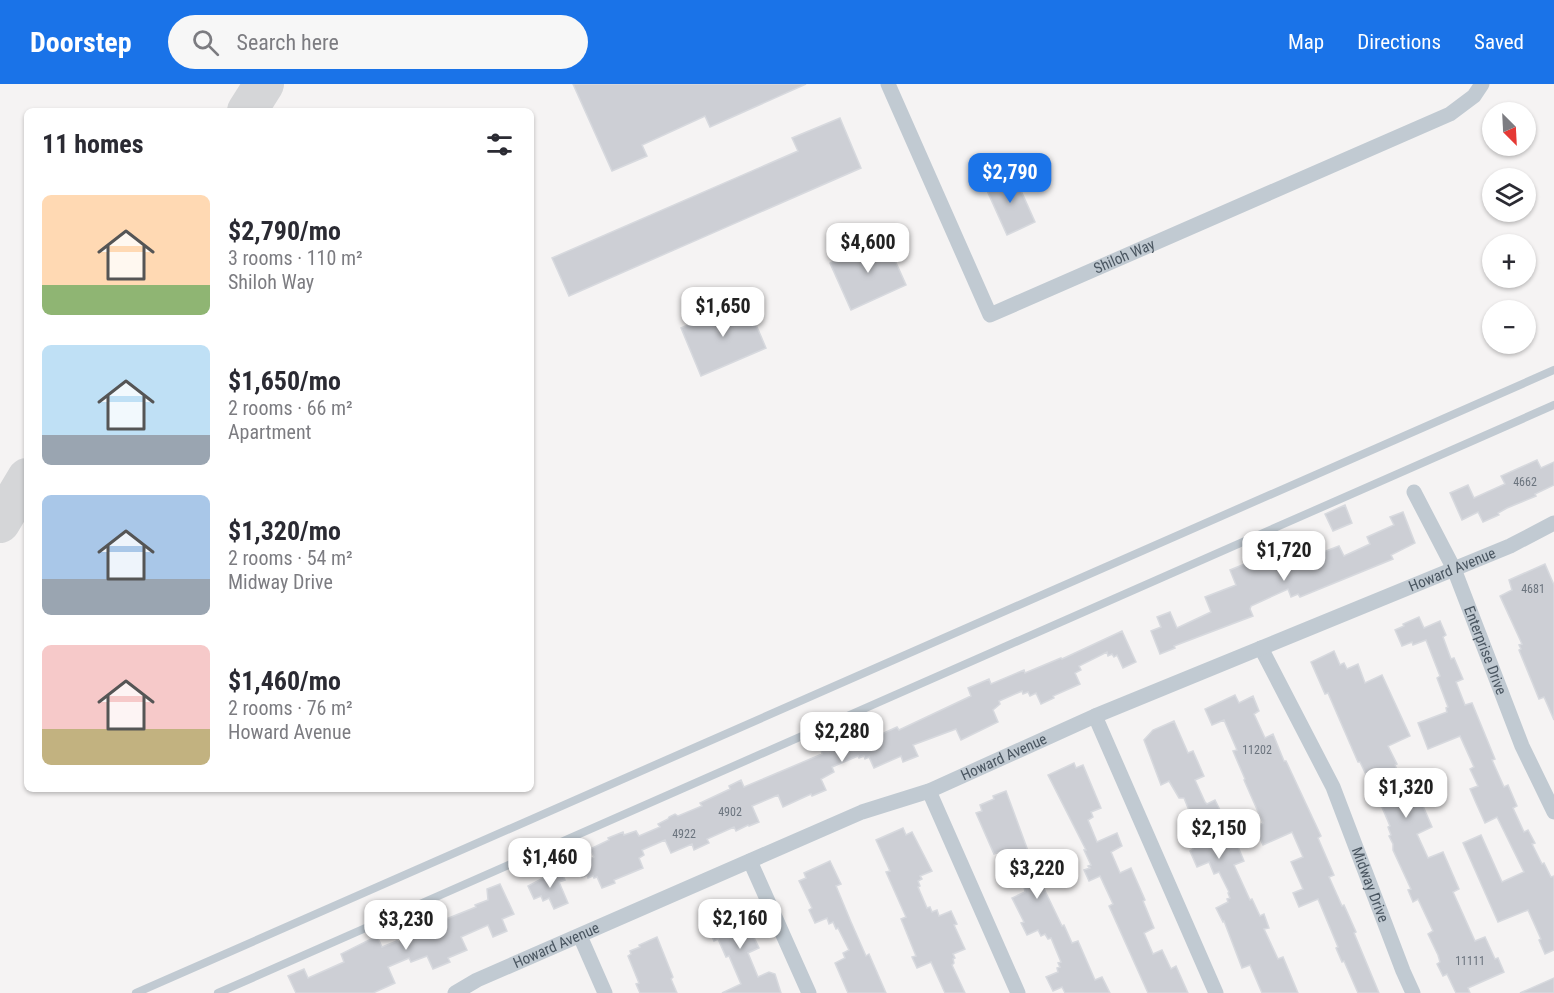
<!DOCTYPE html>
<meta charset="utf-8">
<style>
:root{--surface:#fff;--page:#f7f7f7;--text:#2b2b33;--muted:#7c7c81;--accent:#1a73e8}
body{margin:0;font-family:"Roboto Condensed",sans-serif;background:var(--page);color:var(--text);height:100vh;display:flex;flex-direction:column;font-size:22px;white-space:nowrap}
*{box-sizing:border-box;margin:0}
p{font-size:20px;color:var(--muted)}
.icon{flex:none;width:33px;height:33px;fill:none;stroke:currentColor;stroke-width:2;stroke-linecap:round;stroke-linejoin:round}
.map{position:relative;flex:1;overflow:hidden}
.drawer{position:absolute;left:24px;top:24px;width:510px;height:684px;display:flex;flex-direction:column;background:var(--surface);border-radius:9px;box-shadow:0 2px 4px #0004}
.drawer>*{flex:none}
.needle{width:39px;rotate:156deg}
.tools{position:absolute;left:1482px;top:18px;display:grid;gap:12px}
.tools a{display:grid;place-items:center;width:54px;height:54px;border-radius:50%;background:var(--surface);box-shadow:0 2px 4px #0004;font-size:30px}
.price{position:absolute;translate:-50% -51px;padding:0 14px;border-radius:12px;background:#fff;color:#222;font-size:20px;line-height:39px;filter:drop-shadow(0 2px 3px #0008)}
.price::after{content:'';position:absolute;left:50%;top:36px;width:18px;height:14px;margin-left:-9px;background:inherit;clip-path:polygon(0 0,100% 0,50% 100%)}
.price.active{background:var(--accent);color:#fff}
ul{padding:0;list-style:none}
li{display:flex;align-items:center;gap:18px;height:150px;padding:0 18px}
li span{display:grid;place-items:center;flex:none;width:168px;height:120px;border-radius:9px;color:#555}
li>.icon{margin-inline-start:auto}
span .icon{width:72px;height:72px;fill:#fffc;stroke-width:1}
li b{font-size:26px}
h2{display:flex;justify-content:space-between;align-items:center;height:72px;padding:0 18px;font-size:26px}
header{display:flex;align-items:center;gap:36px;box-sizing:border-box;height:84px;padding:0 30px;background:var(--accent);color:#fff}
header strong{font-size:28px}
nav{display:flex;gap:33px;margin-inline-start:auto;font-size:21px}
.search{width:420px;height:54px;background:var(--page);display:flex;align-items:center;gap:15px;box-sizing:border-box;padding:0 21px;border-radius:33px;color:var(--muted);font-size:22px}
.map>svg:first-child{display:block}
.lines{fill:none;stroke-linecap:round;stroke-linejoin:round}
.taxiway{stroke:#d5d6d8;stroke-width:40}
.building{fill:#cdcfd5;stroke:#d7d9de;stroke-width:1.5}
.lane{stroke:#c1cad2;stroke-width:8}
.street{stroke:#c1cad2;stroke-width:15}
.labels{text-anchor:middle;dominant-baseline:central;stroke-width:4.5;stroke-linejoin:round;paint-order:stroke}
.number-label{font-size:12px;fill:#6b747e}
.street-label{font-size:15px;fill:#4a5661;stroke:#fff}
</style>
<header>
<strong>Doorstep</strong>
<div class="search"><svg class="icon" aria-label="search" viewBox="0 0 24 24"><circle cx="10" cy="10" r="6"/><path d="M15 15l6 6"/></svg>Search here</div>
<nav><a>Map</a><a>Directions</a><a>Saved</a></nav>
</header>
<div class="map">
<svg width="1554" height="909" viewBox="0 0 1554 909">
<rect width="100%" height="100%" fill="#f5f3f3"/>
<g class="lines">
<!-- taxiway -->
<g class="taxiway">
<path d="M247,27L264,0"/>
<path d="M0,439L27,394"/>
</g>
</g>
<!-- building -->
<g class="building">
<path d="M573,0H806L710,43L705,32L642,61L647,72L612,87Z"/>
<path d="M840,34L861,84L569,212L552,174L798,67L792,54Z"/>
<path d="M1013,89L1035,138L1007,151L985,102Z"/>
<path d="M885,154L906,201L851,226L830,179Z"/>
<path d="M746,217L766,264L701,292L681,244Z"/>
<path d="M1537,376L1541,384L1554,378V401L1535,410L1536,412L1507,424L1498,429L1499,431L1483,438L1478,428L1462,436L1450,409L1468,401L1474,414L1505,400L1501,392Z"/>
<path d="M1345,421L1352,439L1333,447L1325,430Z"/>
<path d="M1403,428L1415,459L1391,471L1393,475L1300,513L1298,510L1291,513L1288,505L1251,522L1250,525L1253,532L1174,562L1175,564L1160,570L1151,547L1161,543L1157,533L1170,528L1177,544L1211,528L1205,513L1236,501L1230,486L1252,477L1255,484L1291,470L1289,466L1308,458L1313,472L1339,462L1344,472L1370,460L1367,453L1394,441L1390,433Z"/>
<path d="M1545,480L1554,501V636L1544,613L1539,615L1519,566L1521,565L1519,561L1522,560L1500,512L1512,506L1509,496Z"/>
<path d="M1419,533L1424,544L1440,537L1446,551L1443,553L1451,575L1454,574L1463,595L1456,598L1465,621L1472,619L1495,675L1492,676L1504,703L1508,701L1517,722L1513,724L1524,748L1528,746L1535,759L1532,760L1542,780L1544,779L1551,793L1554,792V866L1545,870L1539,856L1541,855L1528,826L1498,838L1463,759L1481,751L1502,798L1524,788L1497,733L1485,739L1476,719L1470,705L1478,702L1470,685L1474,683L1460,652L1428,665L1418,639L1447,628L1446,624L1448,623L1437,594L1440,592L1426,556L1413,561L1412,558L1402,562L1395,546L1404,542L1403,540Z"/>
<path d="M1122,547L1136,578L1123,584L1117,571L1114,573L1112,570L1108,572L1107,568L1079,582L1081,586L1075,589L1080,600L1053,612L1054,614L1041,620L1036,609L1030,612L1028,608L1023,610L1022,607L999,617L1000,620L993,626L998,638L961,656L956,645L913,661L918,672L903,678L901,672L874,684L869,673L865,675L864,672L859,674L858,672L832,683L834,688L821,695L826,706L812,712L811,710L783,723L778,711L752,722L759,738L749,742L748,741L736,747L734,743L707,755L709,759L694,766L692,760L671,769L665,756L642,766L644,771L639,774L643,784L614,796L615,799L602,804L597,793L594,794L593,792L588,794L587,791L582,793L576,781L594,773L590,765L609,756L608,754L623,748L624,751L636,747L639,752L660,743L658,740L668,735L669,733L675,730L678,732L702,722L700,719L730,705L729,702L741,696L744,703L822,670L821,666L844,656L842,653L861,644L864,650L872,647L875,653L897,643L899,646L971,612L968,604L989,595L991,600L1024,586L1025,589L1061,574L1062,575Z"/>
<path d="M1334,567L1340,581L1344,579L1347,585L1358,580L1365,599L1382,591L1410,652L1388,662L1397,680L1395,681L1404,703L1413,699L1432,743L1417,750L1428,774L1443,768L1459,805L1453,808L1475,857L1485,853L1495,875L1498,874L1504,888L1468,904L1470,909H1456L1447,890L1443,892L1437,880L1440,878L1438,871L1428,850L1433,847L1418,815L1413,818L1408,806L1411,805L1393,766V760L1389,752L1391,751L1388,743L1390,742L1381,721L1378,722L1369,701H1371L1360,678H1358L1328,609L1325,610L1311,578Z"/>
<path d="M1235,611L1239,619L1253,612L1259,627L1254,630L1265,654L1273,650L1284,677H1286L1321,752L1318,754L1334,791L1329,793L1342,822L1344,821L1356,848L1354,849L1379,909H1358L1344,877L1342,878L1336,864L1338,863L1318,815L1299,823L1293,809L1303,805L1291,778L1303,773L1292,748L1263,761L1255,743L1263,739L1244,696L1245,695L1233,667L1237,666L1224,636L1212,641L1205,625Z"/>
<path d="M1174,637L1188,669L1193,667L1204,692L1195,696L1205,718L1207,720L1215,716L1224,734L1217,737L1228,761L1236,758L1244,777L1234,781L1250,816L1252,815L1260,832L1264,830L1269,844L1264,845L1278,875L1283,873L1298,909H1262L1250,881L1242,884L1224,837L1223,838L1216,824L1228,818L1227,815L1230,814L1228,809L1229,808L1219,788L1214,790L1209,778L1197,783L1190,767L1193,765L1183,743L1194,739L1184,714H1179L1169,697L1161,701L1144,656L1153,646Z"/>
<path d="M1074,679L1076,684L1083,681L1101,724L1091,728L1093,733L1088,736L1097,758L1117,749L1122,762L1111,768L1120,789L1131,784L1145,816L1143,817L1154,844L1144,849L1153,870L1162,866L1171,885L1176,882L1188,909H1148L1109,822L1113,820L1100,792L1089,797L1084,786L1090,784L1088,782L1091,781L1084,766H1086L1048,691Z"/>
<path d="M1006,707L1035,786L1062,842L1064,841L1072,859L1078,857L1095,896L1102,893L1110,909H1065L1062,903L1053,907L1046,893L1058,888L1057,884L1060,883L1058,879L1061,878L1051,854L1048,855L1045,850L1041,852L1038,846L1027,851L1021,839L1024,838L1012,814L1025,808L1023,798L1025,797L1012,769L1008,770L1006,766L994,770L976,729L982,727L980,721L994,715L993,712Z"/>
<path d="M903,744L906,751L912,748L932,787L920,792L922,795L918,797L920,802L918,803L927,824L930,823L932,828L937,826L939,832L951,827L957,840L954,841L965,865L953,870L955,874L953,875L954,879L952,881L965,909H945L931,878L917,884L912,873L916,872L901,835L906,833L886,788L890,787L876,756Z"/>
<path d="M830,777L841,800L836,802L851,838L866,872L869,870L886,909H848L835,879L845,874L843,869L849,866L838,844L836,845L833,838L829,840L827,834L815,839L809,826L812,824L799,797L806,794L804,789Z"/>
<path d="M560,785L565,796L559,798L568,819L554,825L549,814L543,817L541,812L534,815L528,802Z"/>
<path d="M500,800L514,830L502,835L507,847L493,853L488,841L461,853L467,866L448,874L450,878L433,885L427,872L411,878L409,874L388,883L395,899L373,909H296L288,892L304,885L308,894L344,878L341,870L377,852L382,863L397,857L398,858L420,848L419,846L476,823L475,821L488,816L487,805Z"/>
<path d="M737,818L759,864L748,869L758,893L769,888L775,890L781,909H722L741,900L729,872L726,873L718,855L714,857L703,832Z"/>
<path d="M657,853L673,893L671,895L677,909H640L636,900L639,899L628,872L631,870L630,867L640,863L639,861Z"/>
<path d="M1554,894V909H1520Z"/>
</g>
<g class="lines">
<!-- lane -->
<g class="lane">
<path d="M136,909L1554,286"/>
<path d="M218,909L1554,321"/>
</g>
<!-- street -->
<g class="street">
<path id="s1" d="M888,0L990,231L1450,30L1474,12L1482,0"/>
<path id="s2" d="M1414,408L1454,485L1522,662L1554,728"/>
<path id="s3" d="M1261,564L1333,703L1403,887L1413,909"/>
<path d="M1095,632L1216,909"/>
<path d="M929,707L1018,909"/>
<path d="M750,777L809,909"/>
<path d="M580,852L605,909"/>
<path id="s4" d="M455,909L477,896L862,728L929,707L1095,632L1510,462L1554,439"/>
</g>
</g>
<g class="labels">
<!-- number labels -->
<g class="number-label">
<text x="1525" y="398">4662</text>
<text x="1533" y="505">4681</text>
<text x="1257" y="666">11202</text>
<text x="730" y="728">4902</text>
<text x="684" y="750">4922</text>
<text x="1470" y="877">11111</text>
</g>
<!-- street labels -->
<g class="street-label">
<text stroke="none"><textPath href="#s1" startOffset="399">Shiloh Way</textPath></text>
<text stroke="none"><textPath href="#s4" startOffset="1084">Howard Avenue</textPath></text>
<text stroke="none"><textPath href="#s2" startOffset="174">Enterprise Drive</textPath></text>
<text stroke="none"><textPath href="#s4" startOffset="598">Howard Avenue</textPath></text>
<text stroke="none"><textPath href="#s3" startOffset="261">Midway Drive</textPath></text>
<text stroke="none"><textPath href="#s4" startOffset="112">Howard Avenue</textPath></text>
</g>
</g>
</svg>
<div class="tools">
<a><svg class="needle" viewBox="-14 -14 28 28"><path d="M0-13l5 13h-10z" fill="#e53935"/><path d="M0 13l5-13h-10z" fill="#7c7c81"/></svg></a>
<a><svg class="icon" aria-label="layers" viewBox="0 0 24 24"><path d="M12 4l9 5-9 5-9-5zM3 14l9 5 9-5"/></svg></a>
<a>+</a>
<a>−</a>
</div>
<b class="price active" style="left:1010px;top:120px">$2,790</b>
<b class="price" style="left:868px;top:190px">$4,600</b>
<b class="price" style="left:723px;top:254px">$1,650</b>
<b class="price" style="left:1284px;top:498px">$1,720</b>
<b class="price" style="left:842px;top:679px">$2,280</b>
<b class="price" style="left:1406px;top:735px">$1,320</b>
<b class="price" style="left:1219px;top:776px">$2,150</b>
<b class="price" style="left:550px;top:805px">$1,460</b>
<b class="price" style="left:1037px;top:816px">$3,220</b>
<b class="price" style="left:740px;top:866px">$2,160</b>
<b class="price" style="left:406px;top:867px">$3,230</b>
<section class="drawer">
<h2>11 homes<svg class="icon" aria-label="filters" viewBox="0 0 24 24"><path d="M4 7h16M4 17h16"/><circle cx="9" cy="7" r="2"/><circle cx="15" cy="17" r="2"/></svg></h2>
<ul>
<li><span style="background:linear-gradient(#ffd9b3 75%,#8fb573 0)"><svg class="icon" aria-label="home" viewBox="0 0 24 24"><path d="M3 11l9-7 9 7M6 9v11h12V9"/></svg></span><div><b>$2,790/mo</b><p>3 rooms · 110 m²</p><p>Shiloh Way</p></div></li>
<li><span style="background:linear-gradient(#bfe0f5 75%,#9aa5b1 0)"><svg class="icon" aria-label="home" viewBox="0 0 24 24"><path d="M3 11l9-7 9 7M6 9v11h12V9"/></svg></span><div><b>$1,650/mo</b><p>2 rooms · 66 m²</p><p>Apartment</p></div></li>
<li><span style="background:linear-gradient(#a9c7e8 70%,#9aa5b1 0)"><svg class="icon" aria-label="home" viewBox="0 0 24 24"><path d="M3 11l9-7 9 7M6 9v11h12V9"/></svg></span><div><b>$1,320/mo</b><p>2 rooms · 54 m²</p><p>Midway Drive</p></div></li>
<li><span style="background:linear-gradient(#f6c9c9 70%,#c2b280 0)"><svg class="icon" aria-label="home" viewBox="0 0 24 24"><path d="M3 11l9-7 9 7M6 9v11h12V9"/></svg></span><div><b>$1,460/mo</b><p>2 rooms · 76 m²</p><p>Howard Avenue</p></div></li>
</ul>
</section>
</div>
